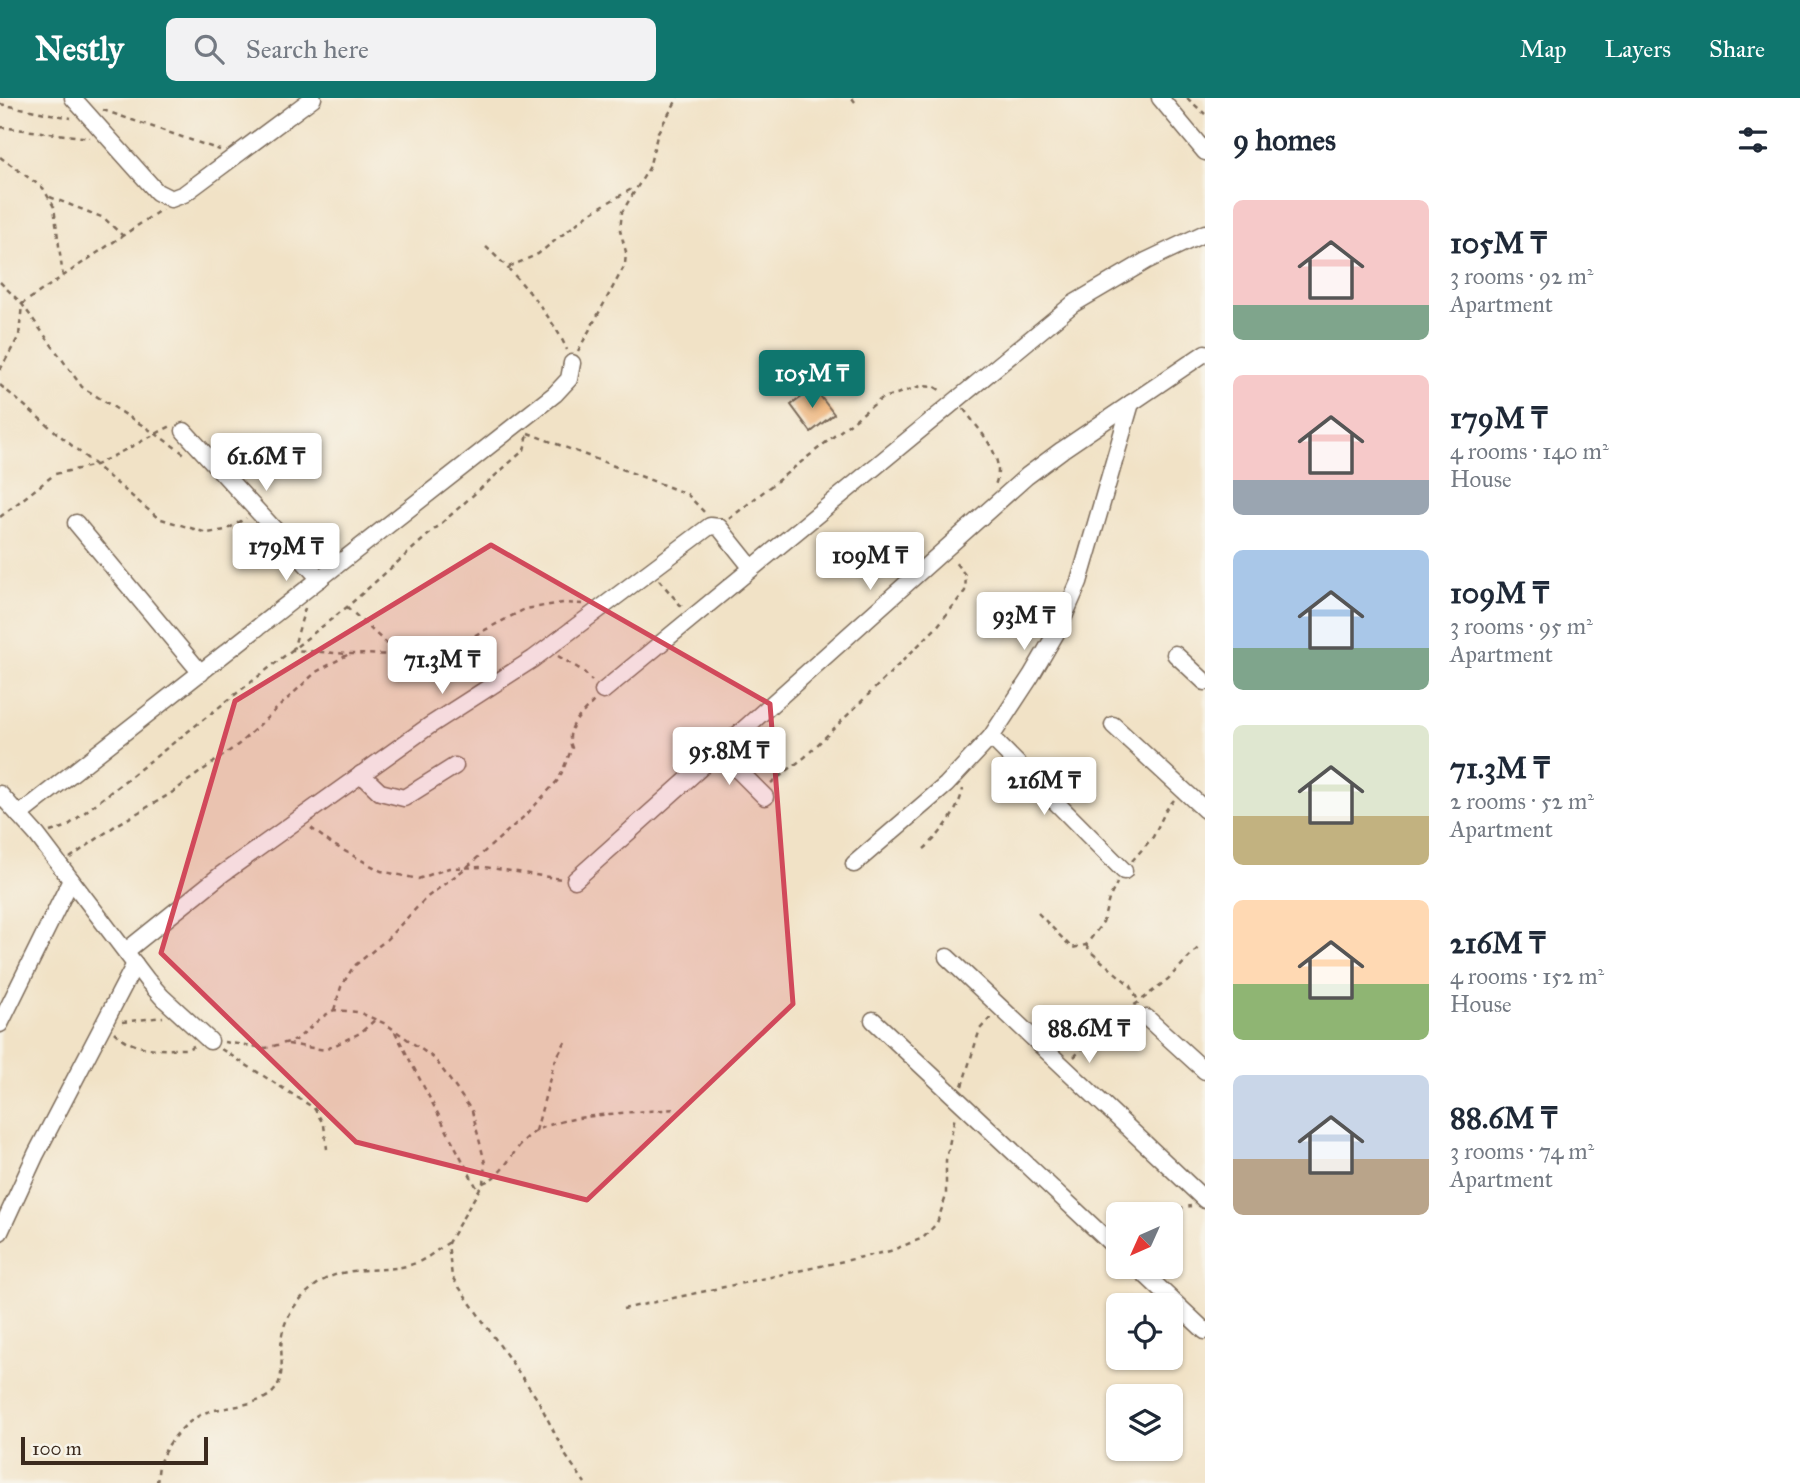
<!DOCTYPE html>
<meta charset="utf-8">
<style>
:root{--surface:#fff;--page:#f2f2f3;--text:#1f2937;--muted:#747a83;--accent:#0f766e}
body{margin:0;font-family:"IM FELL Great Primer",serif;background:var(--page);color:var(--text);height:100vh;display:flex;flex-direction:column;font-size:26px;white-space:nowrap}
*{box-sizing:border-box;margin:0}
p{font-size:23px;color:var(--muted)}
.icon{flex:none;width:38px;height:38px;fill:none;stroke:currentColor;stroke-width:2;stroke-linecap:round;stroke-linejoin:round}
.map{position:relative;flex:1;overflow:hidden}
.drawer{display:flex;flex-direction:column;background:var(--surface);width:595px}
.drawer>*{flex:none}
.needle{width:46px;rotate:225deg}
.controls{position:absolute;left:1106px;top:1104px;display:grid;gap:14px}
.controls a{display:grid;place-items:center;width:77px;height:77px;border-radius:10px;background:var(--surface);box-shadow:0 2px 5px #0004;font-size:35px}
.scale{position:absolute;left:21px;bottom:18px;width:187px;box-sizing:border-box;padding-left:7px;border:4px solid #3b2a1e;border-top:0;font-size:19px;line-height:24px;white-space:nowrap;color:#3b2a1e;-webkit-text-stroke:5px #f7f3e8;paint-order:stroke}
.price{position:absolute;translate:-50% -60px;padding:0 16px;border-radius:7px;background:#fff;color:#222;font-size:23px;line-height:46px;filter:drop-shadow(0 2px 4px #0008)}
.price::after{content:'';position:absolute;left:50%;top:42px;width:21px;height:16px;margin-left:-10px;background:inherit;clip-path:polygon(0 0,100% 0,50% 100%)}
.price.active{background:var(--accent);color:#fff}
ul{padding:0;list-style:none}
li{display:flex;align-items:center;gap:21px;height:175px;padding:0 28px}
li span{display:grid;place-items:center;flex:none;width:196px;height:140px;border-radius:10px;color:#555}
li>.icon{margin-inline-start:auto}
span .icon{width:84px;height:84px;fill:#fffc;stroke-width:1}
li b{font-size:30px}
h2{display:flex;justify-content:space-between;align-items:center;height:84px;padding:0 28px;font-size:30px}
header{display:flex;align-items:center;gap:42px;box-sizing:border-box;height:98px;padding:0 35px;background:var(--accent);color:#fff}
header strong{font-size:33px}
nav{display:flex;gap:38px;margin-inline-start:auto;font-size:24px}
.search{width:490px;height:63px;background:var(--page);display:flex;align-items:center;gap:18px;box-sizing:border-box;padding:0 24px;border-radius:10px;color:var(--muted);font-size:26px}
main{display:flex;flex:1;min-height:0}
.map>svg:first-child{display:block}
.building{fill:#eeae70}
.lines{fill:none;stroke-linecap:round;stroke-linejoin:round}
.minor-casing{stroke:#7b6a59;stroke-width:19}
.path{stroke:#7b6a59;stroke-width:2.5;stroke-dasharray:5 5;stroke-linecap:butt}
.minor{stroke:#fff;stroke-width:16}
.marked{fill:#d1495b;fill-opacity:0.2;stroke:#d1495b;stroke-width:5;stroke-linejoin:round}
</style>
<header>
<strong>Nestly</strong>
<div class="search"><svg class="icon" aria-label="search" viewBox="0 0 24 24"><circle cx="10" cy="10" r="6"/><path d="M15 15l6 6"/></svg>Search here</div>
<nav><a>Map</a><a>Layers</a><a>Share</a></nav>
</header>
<main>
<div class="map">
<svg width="1205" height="1385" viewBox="0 0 1205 1385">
<rect width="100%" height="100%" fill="#f7f3e8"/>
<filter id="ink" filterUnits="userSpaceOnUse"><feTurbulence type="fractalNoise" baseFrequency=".0143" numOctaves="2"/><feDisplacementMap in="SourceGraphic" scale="14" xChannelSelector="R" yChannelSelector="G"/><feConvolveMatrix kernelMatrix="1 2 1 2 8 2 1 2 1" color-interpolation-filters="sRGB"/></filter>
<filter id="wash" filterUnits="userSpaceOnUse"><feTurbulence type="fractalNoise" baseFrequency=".00686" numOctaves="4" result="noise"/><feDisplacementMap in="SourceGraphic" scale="28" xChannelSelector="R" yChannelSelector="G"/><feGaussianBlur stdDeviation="1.57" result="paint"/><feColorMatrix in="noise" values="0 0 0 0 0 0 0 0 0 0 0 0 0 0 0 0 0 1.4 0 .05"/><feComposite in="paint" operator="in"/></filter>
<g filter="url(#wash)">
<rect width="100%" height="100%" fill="#f1e2c6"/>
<g id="blocks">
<!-- building -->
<path class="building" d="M814,290L834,316L811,334L791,307Z"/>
</g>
</g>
<g filter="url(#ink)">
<use href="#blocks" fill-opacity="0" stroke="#7b6a59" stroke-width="2"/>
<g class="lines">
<defs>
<g id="minor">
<path d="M73,0L157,94L171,101L184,96L313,0"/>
<path d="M1160,0L1205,54"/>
<path d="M184,333L320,481"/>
<path d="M76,425L201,575"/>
<path d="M1175,556L1205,584"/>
<path d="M603,593L1073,206L1146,163L1205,135"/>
<path d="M1113,627L1205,712"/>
<path d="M991,639L1124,773"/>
<path d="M719,653L765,699"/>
<path d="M361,676L380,694L404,700L455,668"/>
<path d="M0,696L37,737L147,882L162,899L210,943"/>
<path d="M19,717L555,296L569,281L572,265"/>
<path d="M854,766L946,687L991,639L1031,578L1059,530L1079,484L1131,305"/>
<path d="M575,782L1027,378L1062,352L1205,255"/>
<path d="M126,853L222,776L429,628L533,561L710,428L719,429L751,469"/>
<path d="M947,859L1205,1102"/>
<path d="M1147,920L1205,973"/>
<path d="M873,922L1118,1152"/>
<path d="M0,926L71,782"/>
<path d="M0,1134L36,1056L135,866"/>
<path d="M1137,1169L1205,1233"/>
</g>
</defs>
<!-- minor casing -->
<use href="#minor" class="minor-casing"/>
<!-- path -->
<g class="path">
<path d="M852,0L855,4"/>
<path d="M1187,0L1205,16"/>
<path d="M0,6L71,20"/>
<path d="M103,12L220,52"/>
<path d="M0,29L90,40"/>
<path d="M0,59L43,90L54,109L63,179"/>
<path d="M50,99L104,120L123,138"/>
<path d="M486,149C514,174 552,217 567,252"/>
<path d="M509,169L538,156L590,115L635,89"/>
<path d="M0,184L22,206L82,289L156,336L186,357"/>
<path d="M578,253L625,167L626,154L620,132L622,114L649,70L658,34L678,0"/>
<path d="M0,272L19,238L22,206L162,111"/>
<path d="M0,287L158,420L207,435L226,432L246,420"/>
<path d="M964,311C980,334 1007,359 995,387"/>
<path d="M528,335L687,396L705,415"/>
<path d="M0,419L55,376L96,367L171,328"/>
<path d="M729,421L881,301L921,288L935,289L943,294"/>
<path d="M659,482L682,509"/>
<path d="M347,509L399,557"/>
<path d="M305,510L293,552L349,556L414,557L443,554L525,511L563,505L583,506"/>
<path d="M417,558L445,572L484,575"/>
<path d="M558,558L583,573L592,583"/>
<path d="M771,685L805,659L936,530L965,493L966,478L954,463"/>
<path d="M311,730L332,746L381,773L418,781L449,770L485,769L561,781"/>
<path d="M50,734L66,729L347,509L524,352L528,336"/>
<path d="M924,751C941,736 958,714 963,691"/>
<path d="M70,760L115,728L170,696L239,646L316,574L349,556"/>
<path d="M1132,763L1153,739L1166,712L1174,702"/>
<path d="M1038,815L1072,850L1086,847L1103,824L1109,801L1117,785"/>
<path d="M1086,847L1092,855L1131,888L1139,905"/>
<path d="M334,912L341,889L353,869L386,842L426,800L467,769L528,715L559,681L572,650C564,630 581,617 594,603"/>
<path d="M122,924L163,919"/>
<path d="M114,934C134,954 161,951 187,951L194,948"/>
<path d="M395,934L478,1092"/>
<path d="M224,944L266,950L296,942L322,919L334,912L358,914L386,926L435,961L472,1013L485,1065L483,1085L448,1145L452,1179L538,1302L566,1358L585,1385"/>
<path d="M288,946L325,952L360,935L376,921"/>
<path d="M221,951L314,1010L324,1027L327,1051"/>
<path d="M1074,959L1111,922L1139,904L1168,881L1200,848"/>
<path d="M962,988L980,931L992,918"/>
<path d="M536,1033L554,965L565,944"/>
<path d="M483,1085C508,1076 512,1047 536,1033C564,1016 640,1014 676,1011"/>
<path d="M1149,1116L1191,1108"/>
<path d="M623,1211L890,1153L923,1140L937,1125L946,1098V1062L955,1018"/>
<path d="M157,1385C158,1378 158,1370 160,1364C167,1344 187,1321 207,1314C217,1311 228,1310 238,1308C250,1305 264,1303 273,1294C287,1279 279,1256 282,1237C286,1214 303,1195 322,1183C352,1165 386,1177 416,1165C427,1161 438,1151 448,1145"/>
</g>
<!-- minor -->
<use href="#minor" class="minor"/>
</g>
</g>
<!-- marked area -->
<path class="marked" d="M491,447L770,606L793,906L587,1102L356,1044L161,855L235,603Z"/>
</svg>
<div class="controls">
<a><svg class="needle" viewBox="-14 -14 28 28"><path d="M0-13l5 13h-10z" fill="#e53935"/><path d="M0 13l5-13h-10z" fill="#747a83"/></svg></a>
<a><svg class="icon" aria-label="locate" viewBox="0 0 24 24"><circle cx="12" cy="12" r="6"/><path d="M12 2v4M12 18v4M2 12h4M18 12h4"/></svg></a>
<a><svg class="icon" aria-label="layers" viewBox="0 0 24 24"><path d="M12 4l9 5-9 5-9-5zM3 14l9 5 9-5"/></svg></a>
</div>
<div class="scale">100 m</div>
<b class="price active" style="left:812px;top:312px">105M ₸</b>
<b class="price" style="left:266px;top:395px">61.6M ₸</b>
<b class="price" style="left:286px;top:485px">179M ₸</b>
<b class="price" style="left:870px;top:494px">109M ₸</b>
<b class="price" style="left:1024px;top:554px">93M ₸</b>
<b class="price" style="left:442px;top:598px">71.3M ₸</b>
<b class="price" style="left:729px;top:689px">95.8M ₸</b>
<b class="price" style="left:1044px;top:719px">216M ₸</b>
<b class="price" style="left:1089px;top:967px">88.6M ₸</b>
</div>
<section class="drawer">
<h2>9 homes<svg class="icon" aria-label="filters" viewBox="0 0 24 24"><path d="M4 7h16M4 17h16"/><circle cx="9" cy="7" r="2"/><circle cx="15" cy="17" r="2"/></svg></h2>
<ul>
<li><span style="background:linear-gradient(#f6c9c9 75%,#7fa58c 0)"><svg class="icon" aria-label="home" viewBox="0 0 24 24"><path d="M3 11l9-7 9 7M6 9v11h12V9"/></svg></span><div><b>105M ₸</b><p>3 rooms · 92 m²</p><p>Apartment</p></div></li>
<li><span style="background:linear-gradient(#f6c9c9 75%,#9aa5b1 0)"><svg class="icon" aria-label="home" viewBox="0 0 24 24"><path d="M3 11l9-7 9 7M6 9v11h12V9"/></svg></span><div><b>179M ₸</b><p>4 rooms · 140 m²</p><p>House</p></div></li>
<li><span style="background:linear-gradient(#a9c7e8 70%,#7fa58c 0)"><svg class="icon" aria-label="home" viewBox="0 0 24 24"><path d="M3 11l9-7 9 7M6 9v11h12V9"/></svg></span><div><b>109M ₸</b><p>3 rooms · 95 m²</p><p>Apartment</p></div></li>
<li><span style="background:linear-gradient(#dfe7d0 65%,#c2b280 0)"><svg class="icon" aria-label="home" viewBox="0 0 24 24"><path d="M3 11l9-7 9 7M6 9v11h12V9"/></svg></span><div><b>71.3M ₸</b><p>2 rooms · 52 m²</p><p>Apartment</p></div></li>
<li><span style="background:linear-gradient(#ffd9b3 60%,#8fb573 0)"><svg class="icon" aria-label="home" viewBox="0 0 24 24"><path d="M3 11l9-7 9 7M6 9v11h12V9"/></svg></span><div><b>216M ₸</b><p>4 rooms · 152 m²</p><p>House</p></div></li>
<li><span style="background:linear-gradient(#c9d6e8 60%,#b9a48a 0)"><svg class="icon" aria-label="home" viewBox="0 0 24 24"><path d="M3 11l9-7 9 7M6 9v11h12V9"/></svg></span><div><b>88.6M ₸</b><p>3 rooms · 74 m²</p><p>Apartment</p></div></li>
</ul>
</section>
</main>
